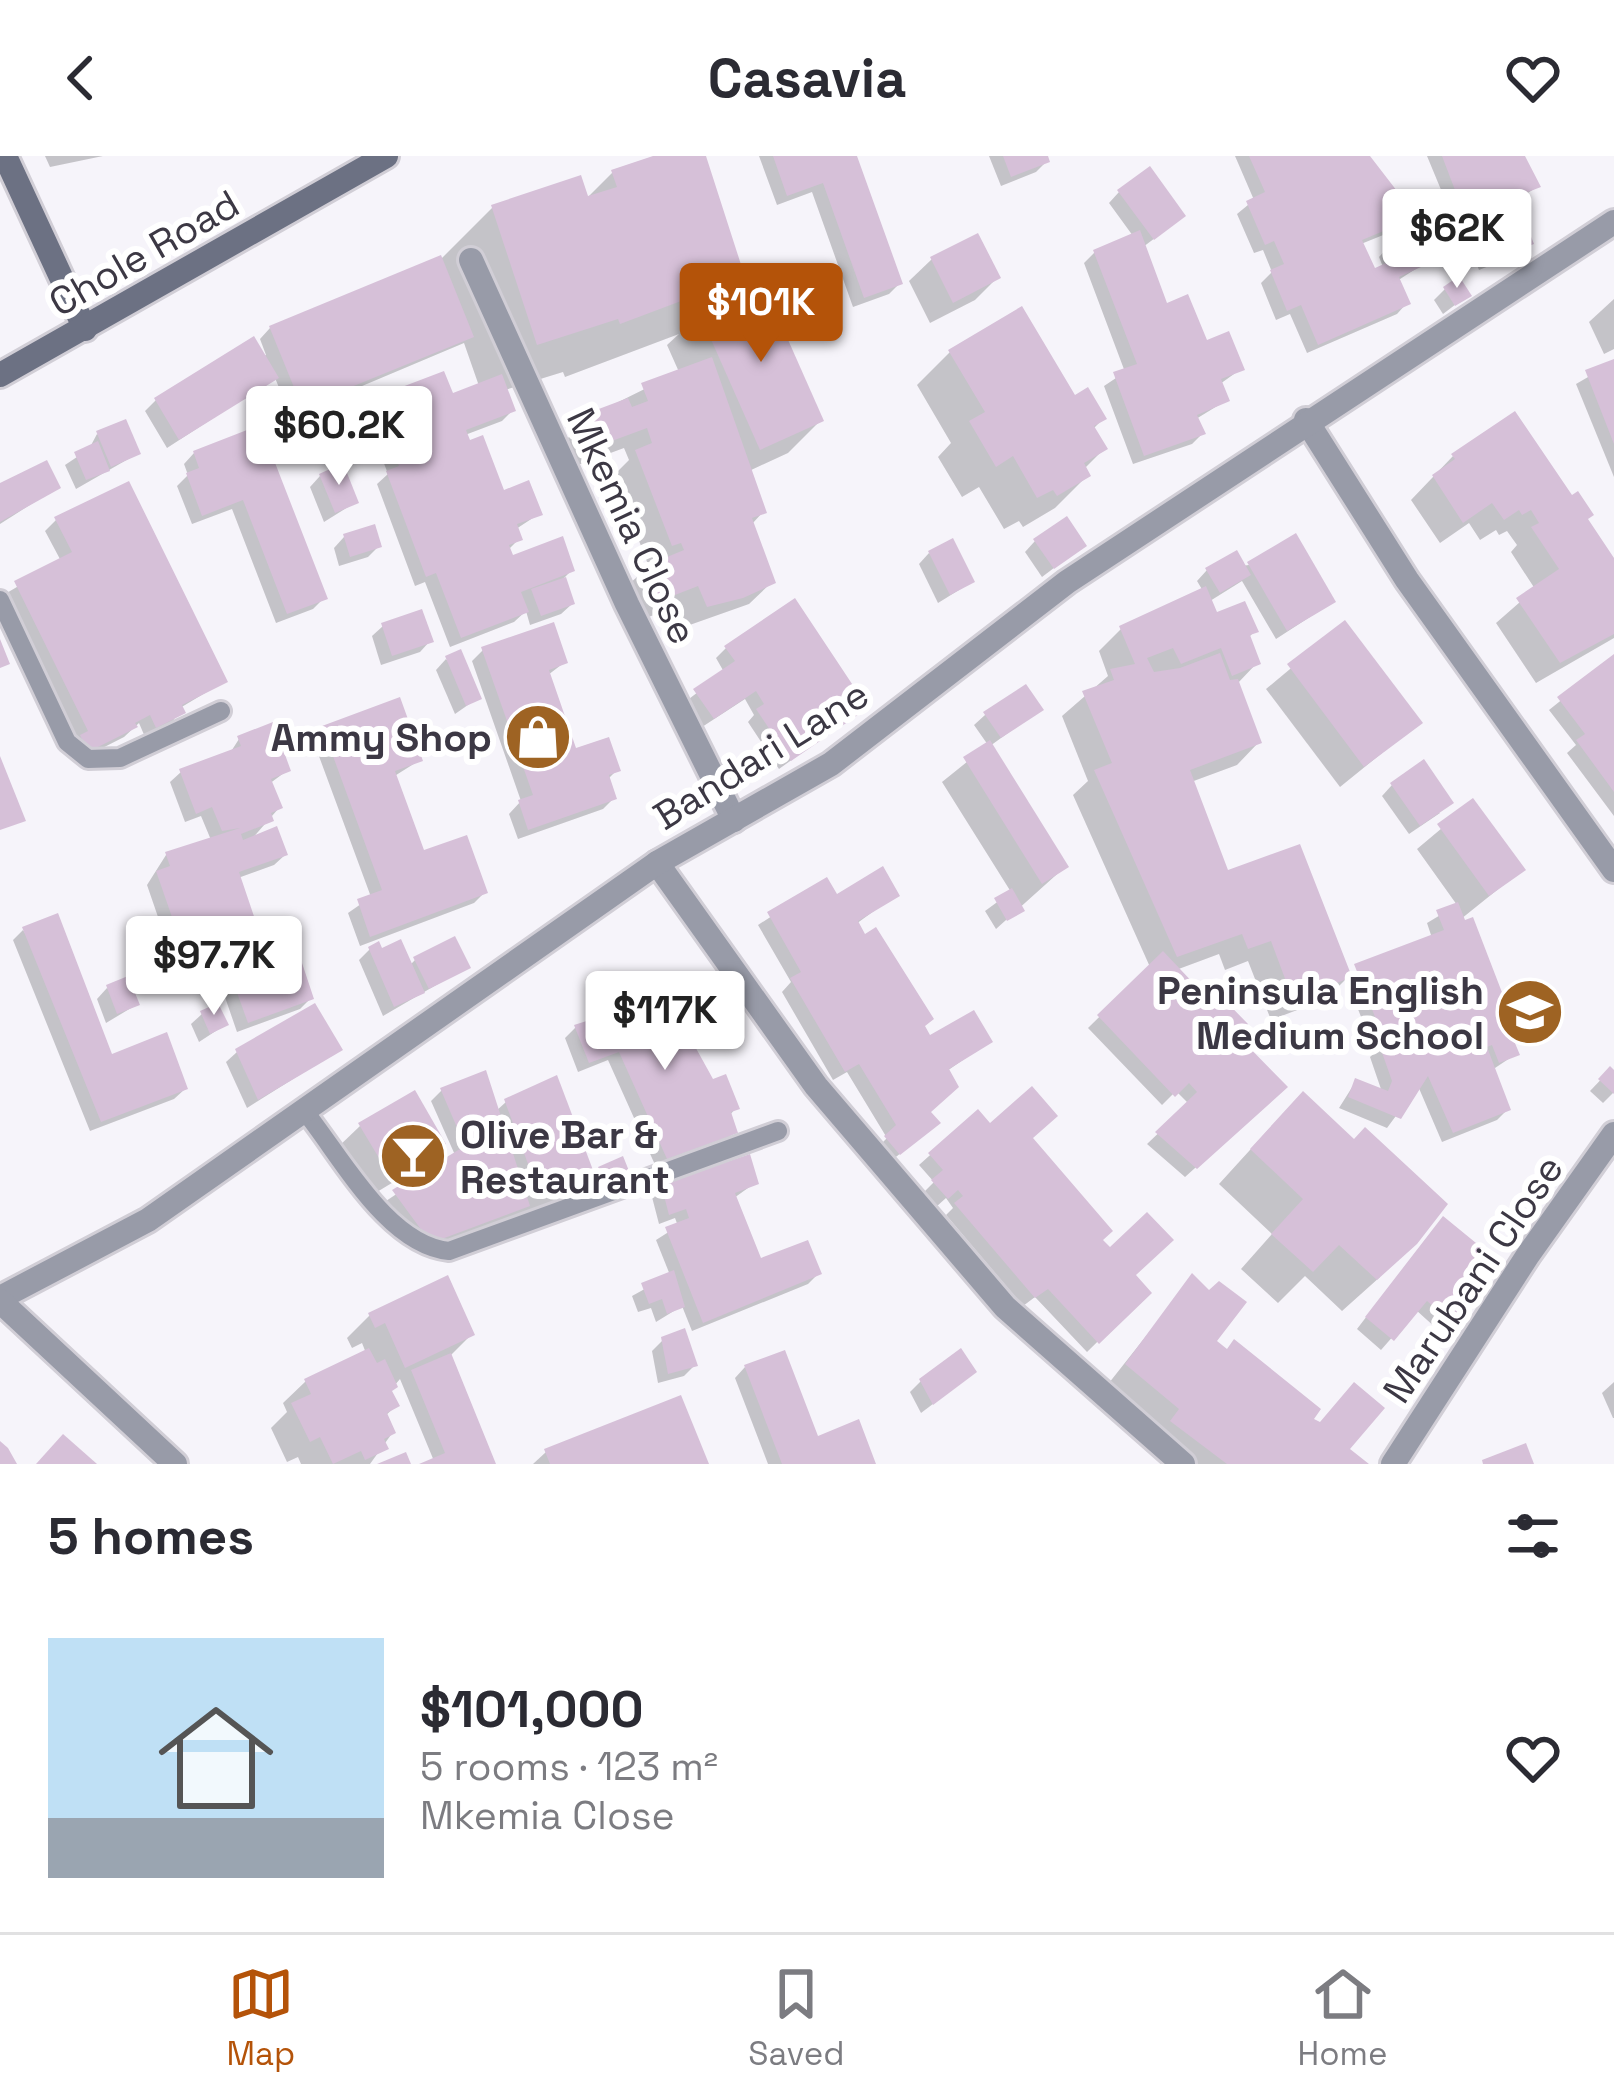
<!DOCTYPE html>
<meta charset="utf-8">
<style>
:root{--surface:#fff;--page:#f2f2f3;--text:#2b2b33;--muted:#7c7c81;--line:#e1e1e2;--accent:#b45309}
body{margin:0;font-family:"Space Grotesk",sans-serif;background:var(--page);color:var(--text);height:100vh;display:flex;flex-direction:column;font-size:45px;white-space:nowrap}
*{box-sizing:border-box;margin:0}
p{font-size:39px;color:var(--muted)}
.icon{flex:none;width:66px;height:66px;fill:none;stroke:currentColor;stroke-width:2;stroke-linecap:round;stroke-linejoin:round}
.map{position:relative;height:1308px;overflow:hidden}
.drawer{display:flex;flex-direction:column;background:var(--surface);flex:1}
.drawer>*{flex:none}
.price{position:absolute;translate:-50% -102px;padding:0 27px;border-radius:12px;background:#fff;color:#222;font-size:39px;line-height:78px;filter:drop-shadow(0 3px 6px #0008)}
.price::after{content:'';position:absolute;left:50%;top:72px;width:36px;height:27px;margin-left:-18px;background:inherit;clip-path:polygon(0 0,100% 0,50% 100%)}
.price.active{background:var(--accent);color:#fff}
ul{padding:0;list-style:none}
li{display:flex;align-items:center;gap:36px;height:300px;padding:0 48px}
li span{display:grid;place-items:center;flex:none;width:336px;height:240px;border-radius:0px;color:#555}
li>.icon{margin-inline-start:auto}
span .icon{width:144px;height:144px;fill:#fffc;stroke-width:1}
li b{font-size:51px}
h2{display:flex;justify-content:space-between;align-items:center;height:144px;padding:0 48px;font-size:51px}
header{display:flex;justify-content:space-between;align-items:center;height:156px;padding:0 48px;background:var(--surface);font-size:54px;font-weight:700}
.menu{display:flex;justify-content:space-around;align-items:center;height:168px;border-top:3px solid var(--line);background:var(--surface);font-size:33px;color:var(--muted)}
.menu a{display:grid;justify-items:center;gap:6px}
.menu .active{color:var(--accent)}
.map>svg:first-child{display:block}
.shadow{fill:#0003}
.building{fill:#d6c0d8}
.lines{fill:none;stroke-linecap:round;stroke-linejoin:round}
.lane-casing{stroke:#d1ced6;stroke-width:24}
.street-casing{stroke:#d1ced6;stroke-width:30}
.secondary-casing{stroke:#d1ced6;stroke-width:30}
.lane{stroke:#989ba8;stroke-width:18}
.street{stroke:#989ba8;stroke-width:24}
.secondary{stroke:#6c7183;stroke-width:24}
.labels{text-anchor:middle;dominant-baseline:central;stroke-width:12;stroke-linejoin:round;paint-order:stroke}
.street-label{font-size:39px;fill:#3c3844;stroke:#fff}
.poi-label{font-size:39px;font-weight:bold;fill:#3c3844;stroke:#fff;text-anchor:end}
</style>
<header><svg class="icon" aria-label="back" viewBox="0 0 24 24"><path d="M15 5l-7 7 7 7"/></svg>Casavia<svg class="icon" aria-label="heart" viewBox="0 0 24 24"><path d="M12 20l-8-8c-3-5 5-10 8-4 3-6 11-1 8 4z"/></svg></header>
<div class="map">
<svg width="1614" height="1308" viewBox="0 0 1614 1308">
<rect width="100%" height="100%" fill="#f6f4fa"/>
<!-- shadow -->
<g class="shadow">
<path d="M45,0H103L50,11Z"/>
<path d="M663,0H703L742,120L711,151L821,264L788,297L749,315L763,356L752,368L772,426L749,448L684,471L675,451L630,468L617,438L649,411L614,319L629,304L624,292L578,309L568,282L590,260L679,216L667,189L679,178L565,221L563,216L505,234L512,255L502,265L465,279L502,338L539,358L516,373L519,383L508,394L512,403L572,414L564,422L572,448L561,458L530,469L526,455L514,466L450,491L425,426L415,430L377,328L388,318L364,255L375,245L451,241L479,230L464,187L291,260L275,222L167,292L145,255L156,244L266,199L260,183L270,172L442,102L492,52L586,43L613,16Z"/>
<path d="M759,0H854L900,127L889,138L853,151L812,36L777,49Z"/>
<path d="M989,0H1045L1047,5L1036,16L1001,30Z"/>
<path d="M1235,0H1366L1413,61L1403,71L1361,88L1373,116L1383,111L1379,101L1389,90L1428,105L1397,125L1407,147L1397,158L1307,197L1290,158L1276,164L1261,127L1272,116L1263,94L1254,97L1237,58L1254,44Z"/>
<path d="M1427,0H1522L1537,31L1514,46L1530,87L1519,98L1479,114L1464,76L1483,58L1436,75L1429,54L1444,41Z"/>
<path d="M1119,36L1171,70L1143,91L1165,151L1241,213L1220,228L1227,244L1196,263L1202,278L1192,288L1133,308L1104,230L1125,216L1084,107L1094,97L1133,80L1109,47Z"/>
<path d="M932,103L997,122L975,144L930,167L909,125Z"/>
<path d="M1445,133L1468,139L1443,158L1434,144Z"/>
<path d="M1614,143V193L1604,198L1589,166Z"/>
<path d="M950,196L1074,243L1103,263L1093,273L1104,293L1084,313L1088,319L1055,352L1023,371L1019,365L1004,373L979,331L962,341L938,301L951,287L917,229Z"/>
<path d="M1614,206V321L1576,228Z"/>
<path d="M97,278L137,298L76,333L65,309L89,293Z"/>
<path d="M294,288L271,304L324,442L313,453L276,467L232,353L192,368L177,330L188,319L184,308L194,297Z"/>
<path d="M1453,300L1585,364L1614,407V482L1536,527L1496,467L1535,433L1511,396L1517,389L1507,375L1499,379L1496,374L1480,384L1469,367L1440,387L1411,344Z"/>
<path d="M320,320L356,346L324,366L310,331Z"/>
<path d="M0,330L58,331L0,368Z"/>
<path d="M56,364L225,525L180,552L172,567L145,581L139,567L124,581L77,605L78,586L5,438L61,405L45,375Z"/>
<path d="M344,381L379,390L368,401L339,410L334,392Z"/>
<path d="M1035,385L1083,390L1042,421L1025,396Z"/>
<path d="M929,397L972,426L938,447L919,408Z"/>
<path d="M1249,409L1333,446L1276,483L1242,425L1210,445L1216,460L1255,475L1248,482L1257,507L1237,528L1259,586L1237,609L1191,626L1227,718L1348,819L1432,782L1427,767L1457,749L1417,693L1473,646L1522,714L1461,763L1516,898L1492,914L1508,953L1497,964L1442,986L1418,930L1387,972L1339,952L1356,925L1382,936L1370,901L1375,896L1346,823L1326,843L1271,864L1248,805L1225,814L1219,798L1176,814L1233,879L1273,942L1185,1021L1147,988L1189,948L1176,935L1162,949L1088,872L1150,811L1073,639L1088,625L1062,560L1108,520L1099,495L1121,473L1203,435L1197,425L1207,414Z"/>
<path d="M1344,468L1419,567L1340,631L1266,533Z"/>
<path d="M383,470L430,485L420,496L381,509L372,480Z"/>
<path d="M726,492L864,552L779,613L748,566L754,559L745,543L702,571L685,546L724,516L716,502Z"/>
<path d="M483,494L565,506L548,519L575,596L617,614L607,624L614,642L603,653L518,683L509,658L521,645L472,505Z"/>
<path d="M1614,502V660L1567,597L1576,589L1549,554Z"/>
<path d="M446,503L478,542L455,558L436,514Z"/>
<path d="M1040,554L990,590L1065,711L996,773L985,755L1011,736L942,626L988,589L974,569L985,559Z"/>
<path d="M323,573L420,604L393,621L422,698L485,736L474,747L360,790L348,757L371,741L313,584Z"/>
<path d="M239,583L288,614L269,628L279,652L251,684L285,699L274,709L238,722L264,800L311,842L300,853L237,876L216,815L189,824L186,816L178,819L147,729L166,699L211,684L201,660L185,666L170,626L181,616L230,597Z"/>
<path d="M1392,629L1440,657L1409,678L1382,640Z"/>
<path d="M826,725L836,742L896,739L856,768L929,883L990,885L947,915L928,956L927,977L888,1007L876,993L887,982L847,916L833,924L782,836L791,826L758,769Z"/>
<path d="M23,774L110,901L185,933L174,943L90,975L13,784Z"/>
<path d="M370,793L409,810L415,804L467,811L383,860L359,804Z"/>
<path d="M107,832L136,849L106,867L97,843Z"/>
<path d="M672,840L679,876L712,927L736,952L729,960L734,976L724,987L656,1011L608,904L578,916L565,882L575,872Z"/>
<path d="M202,858L225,869L199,886L191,868Z"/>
<path d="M339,894L247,952L226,906L237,896Z"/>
<path d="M1610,914L1614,936L1603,947L1590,935Z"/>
<path d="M442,934L496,955L506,946L592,1021L600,1013L625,1014L617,1023V1017L589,1024L570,1043L419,1096L383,1047L455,999L431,945Z"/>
<path d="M977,957L989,971L1029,983L1100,1084L1147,1137L1087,1196L1035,1141L1023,1150L946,1059L953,1052L946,1042L936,1051L923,1037L934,1026L919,1009Z"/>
<path d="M360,970L443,988L420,1010L367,1042L337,992Z"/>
<path d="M1270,972L1380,1121L1342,1155L1305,1120L1278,1147L1241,1113L1272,1078L1219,1028Z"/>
<path d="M755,1027L734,1042L760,1106L819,1117L808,1128L692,1175L682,1150L656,1166L651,1152L638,1156L632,1140L670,1119L656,1084L678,1070L675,1062L659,1068L652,1041L663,1030Z"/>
<path d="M1433,1074L1494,1105L1437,1173L1416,1154L1381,1194L1357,1173Z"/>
<path d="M1192,1122L1212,1185L1361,1308H1176L1105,1232Z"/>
<path d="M370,1159L472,1178L449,1201L492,1308H427L434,1305L400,1223L389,1236L396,1250L385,1260L393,1276L370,1308H301L298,1301L287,1306L271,1272L287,1256L283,1247L306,1225L366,1197L362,1187L352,1192L347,1182Z"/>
<path d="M663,1184L695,1209L684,1220L658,1227L652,1195Z"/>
<path d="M745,1211L816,1284L873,1308H768L735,1222Z"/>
<path d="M921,1225L962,1226L921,1257L910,1236Z"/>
<path d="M1614,1226V1262H1613L1602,1237Z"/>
<path d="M546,1296L705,1308H533Z"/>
</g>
<!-- building -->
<g class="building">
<path d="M653,0H706L745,121L620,168L618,163L537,189L491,49L581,19L588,40L617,31L611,14Z"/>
<path d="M773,0H857L903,128L864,142L823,27L787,40Z"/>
<path d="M1003,0H1048L1050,6L1011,21Z"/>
<path d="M1249,0H1370L1417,61L1362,84L1375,112L1395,103L1388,88L1418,74L1432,106L1399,121L1411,148L1318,189L1301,149L1287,155L1270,114L1284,108L1274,85L1265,89L1246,45L1265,36Z"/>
<path d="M1442,0H1525L1541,31L1447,67L1438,40L1455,34Z"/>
<path d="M1150,10L1186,60L1154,84L1117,34Z"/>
<path d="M1517,46L1534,88L1489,105L1473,63Z"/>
<path d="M1140,74L1167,147L1188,138L1207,184L1229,175L1245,214L1221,223L1230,245L1197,259L1206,278L1144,300L1113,216L1137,208L1093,94Z"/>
<path d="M978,77L1001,122L953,147L930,101Z"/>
<path d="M441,99L474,181L302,251L269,170Z"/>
<path d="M1459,120L1472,140L1455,150L1443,131Z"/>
<path d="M762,125L824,265L760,294L698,154Z"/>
<path d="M1022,150L1075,239L1088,231L1107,263L1094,270L1108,293L1084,307L1091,320L1057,340L1053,334L1037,342L1013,300L996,311L969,265L985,256L948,194Z"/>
<path d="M254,180L279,222L179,284L154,242Z"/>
<path d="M712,201L767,357L752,362L776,427L743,442L707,451L698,430L652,448L638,413L684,394L681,387L672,390L635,294L652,287L647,272L601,289L588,257L628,242L632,251L648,245L641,227Z"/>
<path d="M1614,203V288L1585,214Z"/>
<path d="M444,215L453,237L502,218L516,255L466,274L470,284L483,279L504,334L529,324L543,359L517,368L523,384L509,389L513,399L563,380L575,415L521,436L529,456L461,482L436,417L426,421L386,315L399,310L373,242Z"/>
<path d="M1515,255L1572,339L1578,335L1594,359L1588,363L1614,402V478L1560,507L1516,442L1559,413L1531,371L1539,367L1531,354L1522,359L1519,354L1504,364L1492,347L1463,367L1432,319L1455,303L1451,298Z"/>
<path d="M286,259L297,289L272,299L328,443L287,458L243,344L202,360L186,317L199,312L193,295Z"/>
<path d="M126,263L141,298L111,311L96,275Z"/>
<path d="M98,285L110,315L86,324L74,296Z"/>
<path d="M47,304L61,332L0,366V327Z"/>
<path d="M343,307L359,347L335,357L319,318Z"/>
<path d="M129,325L228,526L182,549L186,557L156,572L150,559L135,567L138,571L88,596L80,579L88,575L14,425L72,396L54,361Z"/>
<path d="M1067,360L1087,390L1054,413L1033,383Z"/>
<path d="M375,368L382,391L350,401L343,378Z"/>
<path d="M1296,377L1336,446L1287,475L1247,406Z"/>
<path d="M953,382L975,426L950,439L928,395Z"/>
<path d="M1237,394L1251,419L1220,437L1205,412Z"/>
<path d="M566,421L575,448L541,460L531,433Z"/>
<path d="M1206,430L1217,456L1245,445L1259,476L1250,479L1261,508L1232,520L1221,492L1181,508L1173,492L1147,502L1154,516L1180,512L1220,497L1230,524L1238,523L1262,587L1190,614L1228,714L1300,688L1352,821L1293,844L1271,785L1248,793L1242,778L1177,801L1094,614L1112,607L1082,535L1114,524L1110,513L1135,508L1119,470Z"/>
<path d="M795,442L868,552L791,605L756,553L764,548L756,535L714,563L693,533L735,505L724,490Z"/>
<path d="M422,453L434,486L392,500L381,467Z"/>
<path d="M1345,464L1423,567L1364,611L1287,508Z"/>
<path d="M554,466L568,507L549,514L576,592L609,581L621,615L609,619L617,643L528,674L518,644L533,639L481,491Z"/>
<path d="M0,483L10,508L0,512Z"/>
<path d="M461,493L482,543L466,550L445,500Z"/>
<path d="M1614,498V636L1576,584L1585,578L1557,541Z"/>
<path d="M1026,528L1044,554L1001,582L983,556Z"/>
<path d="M400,541L423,605L395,615L424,694L467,679L488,737L370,781L357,743L382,734L322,570Z"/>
<path d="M273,566L291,615L271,623L283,652L271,657L274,665L241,678L243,684L277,670L288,699L239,716L266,796L295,786L314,843L248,867L226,806L200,815L196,807L189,810L156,715L170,710L165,696L240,672L222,675L212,651L196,658L179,613L241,590L237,580Z"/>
<path d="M990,584L1069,711L1042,728L963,601Z"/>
<path d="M0,600L26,665L0,674Z"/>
<path d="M1424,603L1454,647L1420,670L1390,627Z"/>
<path d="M1473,642L1526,714L1489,740L1437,668Z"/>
<path d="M883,710L900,740L858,765L865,778L876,771L934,863L925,870L930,879L974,854L993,886L949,913L959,931L931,956L941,967L900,999L884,980L896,969L859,908L845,916L790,822L801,816L767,756L827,721L837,738Z"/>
<path d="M1012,732L1025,755L1007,765L994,742Z"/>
<path d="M1458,746L1465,764L1473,761L1518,878L1512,880L1520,899L1499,907L1492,889L1487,891L1511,954L1453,977L1428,920L1401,963L1348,941L1355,922L1388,935L1392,925L1379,888L1385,886L1354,808L1444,774L1436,754Z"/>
<path d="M58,757L112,898L167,876L188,933L101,966L22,771Z"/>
<path d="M455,780L471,812L429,833L413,801Z"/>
<path d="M401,783L425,837L394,851L368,791L379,785L382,792Z"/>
<path d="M1163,795L1198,832L1206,825L1248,868L1237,879L1288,931L1197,1013L1155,976L1197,936L1189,927L1175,941L1097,859Z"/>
<path d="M128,820L140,849L117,858L106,829Z"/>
<path d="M674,837L687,871L681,874L687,888L692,885L713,923L726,918L740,953L731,956L738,977L667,1003L619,896L589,907L574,869Z"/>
<path d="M218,847L229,869L210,878L200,855Z"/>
<path d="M315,847L343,894L258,944L235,893Z"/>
<path d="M1610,910L1614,914V938L1598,923Z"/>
<path d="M486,914L530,1050L431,1087L392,1034L465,990L440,932Z"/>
<path d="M557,919L596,1022L541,1043L504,943Z"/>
<path d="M1032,930L1058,960L1033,982L1113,1075L1103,1084L1110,1091L1147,1056L1174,1084L1136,1119L1152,1137L1099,1188L1048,1133L1035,1142L954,1047L963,1040L958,1034L948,1043L931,1024L943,1014L928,997L978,953L990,967Z"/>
<path d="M415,934L446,988L391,1022L358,967Z"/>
<path d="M1303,935L1354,983L1365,971L1448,1048L1417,1088L1377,1124L1339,1089L1313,1116L1271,1078L1303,1043L1250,993Z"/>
<path d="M750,998L759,1028L735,1037L761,1102L808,1084L822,1118L703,1167L665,1071L689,1062L686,1053L669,1059L661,1028Z"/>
<path d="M623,1000L629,1015L605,1025L598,1011Z"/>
<path d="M1443,1060L1498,1105L1450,1165L1427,1145L1394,1185L1365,1161Z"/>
<path d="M674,1114L685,1151L667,1158L662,1143L649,1148L641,1127Z"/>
<path d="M1192,1117L1209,1134L1219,1125L1247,1146L1217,1185L1227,1193L1234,1183L1321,1253L1314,1263L1320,1266L1354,1226L1385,1252L1350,1293L1369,1308H1227L1170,1265L1179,1253L1125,1208Z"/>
<path d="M448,1119L475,1179L405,1212L385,1167L375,1172L368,1157Z"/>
<path d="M685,1172L698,1210L668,1218L661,1181Z"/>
<path d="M369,1192L377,1207L385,1203L398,1231L392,1235L400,1250L387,1257L396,1277L384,1283L389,1293L365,1304L361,1295L333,1308L320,1281L310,1286L291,1247L311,1238L304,1223Z"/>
<path d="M961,1192L977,1216L933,1249L919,1223Z"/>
<path d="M785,1194L818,1280L859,1263L876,1308H782L744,1209Z"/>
<path d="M451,1197L496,1308H419L445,1297L411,1214Z"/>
<path d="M681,1239L709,1308H550L544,1293Z"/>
<path d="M63,1278L97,1308H36Z"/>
<path d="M0,1285L8,1292L17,1308H0Z"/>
<path d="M1526,1287L1534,1308H1483L1482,1304Z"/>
<path d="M406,1296L411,1308H377Z"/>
</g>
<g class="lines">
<defs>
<g id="lane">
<path d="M0,444L67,586L88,603L120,602L221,555"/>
<path d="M306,957C342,1002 388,1089 449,1095L778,975"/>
</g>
<g id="street">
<path d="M471,104L627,448L734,664"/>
<path d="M1306,264L1407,424L1614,714"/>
<path d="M657,707L816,930L1005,1151L1183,1308"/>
<path d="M0,1142L148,1064L657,707L831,608L1067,426L1614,66"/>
<path d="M0,1145L175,1308"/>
<path d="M1393,1308L1528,1099L1614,978"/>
</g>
<g id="secondary">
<path d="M5,0L85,173"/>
<path d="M0,219L386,0"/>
</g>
</defs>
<!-- lane casing -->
<use href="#lane" class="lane-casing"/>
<!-- street casing -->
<use href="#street" class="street-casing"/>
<!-- secondary casing -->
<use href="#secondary" class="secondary-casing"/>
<!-- lane -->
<use href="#lane" class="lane"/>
<!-- street -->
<use href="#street" class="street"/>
<!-- secondary -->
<use href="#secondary" class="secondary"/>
</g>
<!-- icons -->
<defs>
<symbol id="shop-disc" viewBox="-11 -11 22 22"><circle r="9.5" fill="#9e6323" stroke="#fff"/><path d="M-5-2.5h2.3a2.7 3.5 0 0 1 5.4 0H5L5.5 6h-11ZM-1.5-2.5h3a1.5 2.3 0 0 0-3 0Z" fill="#fff"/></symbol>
<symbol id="school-disc" viewBox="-11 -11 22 22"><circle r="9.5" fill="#9e6323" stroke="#fff"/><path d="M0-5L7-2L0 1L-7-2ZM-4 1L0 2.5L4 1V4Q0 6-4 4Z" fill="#fff"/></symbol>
<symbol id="bar-disc" viewBox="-11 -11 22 22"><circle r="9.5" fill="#9e6323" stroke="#fff"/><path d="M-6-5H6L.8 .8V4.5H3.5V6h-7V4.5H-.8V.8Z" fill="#fff"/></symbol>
</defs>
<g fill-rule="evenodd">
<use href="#shop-disc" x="500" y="543" width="76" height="76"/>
<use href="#school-disc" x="1492" y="818" width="76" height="76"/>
<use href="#bar-disc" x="375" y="962" width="76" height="76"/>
</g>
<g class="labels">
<!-- street labels -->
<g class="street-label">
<text transform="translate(144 97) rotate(-30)">Chole Road</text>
<text transform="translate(632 370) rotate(65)">Mkemia Close</text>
<text transform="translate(761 599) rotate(-32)">Bandari Lane</text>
<text transform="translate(1473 1123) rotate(-56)">Marubani Close</text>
</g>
<!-- poi labels -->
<g class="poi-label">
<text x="492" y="581">Ammy Shop</text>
<text x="1484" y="834">Peninsula English<tspan x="1484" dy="45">Medium School</tspan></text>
<text x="460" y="978" text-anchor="start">Olive Bar &amp;<tspan x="460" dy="45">Restaurant</tspan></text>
</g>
</g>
</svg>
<b class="price" style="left:1457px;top:135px">$62K</b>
<b class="price active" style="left:761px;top:209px">$101K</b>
<b class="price" style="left:339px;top:332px">$60.2K</b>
<b class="price" style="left:214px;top:862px">$97.7K</b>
<b class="price" style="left:665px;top:917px">$117K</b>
</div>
<section class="drawer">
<h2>5 homes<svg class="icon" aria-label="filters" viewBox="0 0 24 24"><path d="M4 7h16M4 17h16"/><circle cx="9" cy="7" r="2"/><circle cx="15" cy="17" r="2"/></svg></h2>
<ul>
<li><span style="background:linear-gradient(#bfe0f5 75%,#9aa5b1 0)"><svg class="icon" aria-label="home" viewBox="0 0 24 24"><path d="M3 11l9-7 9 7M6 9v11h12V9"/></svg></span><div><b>$101,000</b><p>5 rooms · 123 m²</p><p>Mkemia Close</p></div><svg class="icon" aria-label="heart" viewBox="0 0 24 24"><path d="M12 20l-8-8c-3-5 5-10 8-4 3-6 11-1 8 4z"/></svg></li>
</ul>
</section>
<nav class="menu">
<a class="active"><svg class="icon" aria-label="map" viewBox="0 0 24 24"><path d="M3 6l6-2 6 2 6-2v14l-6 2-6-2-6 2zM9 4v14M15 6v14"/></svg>Map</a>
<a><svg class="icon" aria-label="saved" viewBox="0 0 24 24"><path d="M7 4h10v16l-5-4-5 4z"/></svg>Saved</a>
<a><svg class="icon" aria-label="home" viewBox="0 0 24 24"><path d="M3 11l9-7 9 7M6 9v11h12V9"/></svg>Home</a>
</nav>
